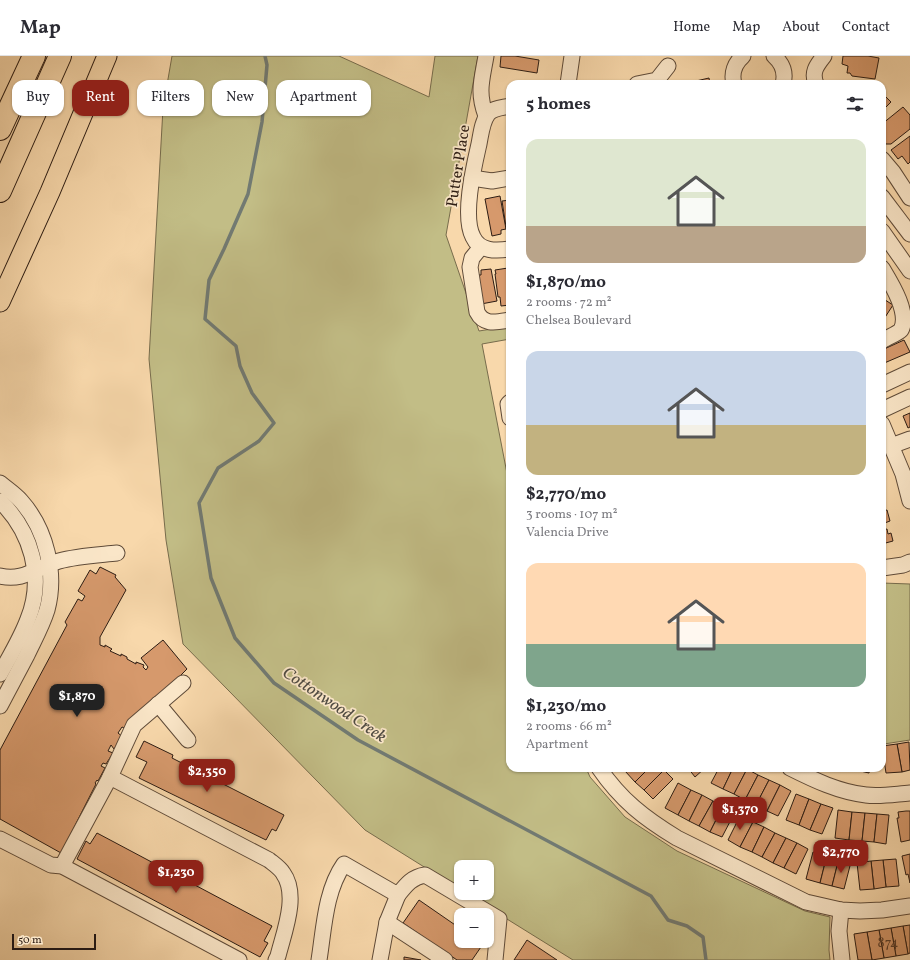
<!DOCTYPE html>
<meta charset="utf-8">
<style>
:root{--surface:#fff;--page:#f7f7f7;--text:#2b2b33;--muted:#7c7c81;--line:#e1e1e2;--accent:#8f2418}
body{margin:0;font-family:Vollkorn,serif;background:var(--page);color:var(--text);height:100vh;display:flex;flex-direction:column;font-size:15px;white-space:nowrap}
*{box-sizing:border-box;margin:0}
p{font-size:13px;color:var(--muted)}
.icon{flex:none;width:22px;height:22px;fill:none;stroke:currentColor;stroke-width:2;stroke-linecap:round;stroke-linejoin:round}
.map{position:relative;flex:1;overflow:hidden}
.panel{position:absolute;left:506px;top:24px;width:380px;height:692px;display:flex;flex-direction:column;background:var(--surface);border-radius:12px;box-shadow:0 1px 3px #0004}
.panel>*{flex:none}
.banner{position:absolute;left:12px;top:24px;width:380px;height:36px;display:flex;gap:8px}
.buttons{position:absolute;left:454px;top:804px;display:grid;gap:8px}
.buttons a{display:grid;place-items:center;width:40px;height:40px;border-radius:8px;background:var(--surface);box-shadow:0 1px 3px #0004;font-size:20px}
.scale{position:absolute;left:12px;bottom:10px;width:84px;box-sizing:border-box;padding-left:4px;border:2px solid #2c1c13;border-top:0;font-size:11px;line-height:14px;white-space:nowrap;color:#2c1c13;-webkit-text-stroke:3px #fae6c8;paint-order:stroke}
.price{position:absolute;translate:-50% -34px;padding:0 9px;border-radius:8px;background:var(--accent);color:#fff;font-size:13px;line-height:26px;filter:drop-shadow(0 1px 2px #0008)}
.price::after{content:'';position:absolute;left:50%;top:24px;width:12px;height:9px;margin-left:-6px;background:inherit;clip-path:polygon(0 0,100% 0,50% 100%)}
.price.on{background:#222;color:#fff}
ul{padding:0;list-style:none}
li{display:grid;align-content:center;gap:8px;height:212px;padding:0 20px}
li span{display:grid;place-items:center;height:124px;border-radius:12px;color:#555}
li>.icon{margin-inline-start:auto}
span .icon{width:72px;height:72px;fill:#fffc;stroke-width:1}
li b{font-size:17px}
h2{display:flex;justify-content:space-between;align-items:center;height:48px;padding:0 20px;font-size:17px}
.chip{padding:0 14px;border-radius:12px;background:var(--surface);box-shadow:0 1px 3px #0004;font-size:14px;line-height:36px}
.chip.on{background:var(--accent);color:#fff}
header{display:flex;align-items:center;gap:24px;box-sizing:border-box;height:56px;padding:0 20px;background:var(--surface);border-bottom:1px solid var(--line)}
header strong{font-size:19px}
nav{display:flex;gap:22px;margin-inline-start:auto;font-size:14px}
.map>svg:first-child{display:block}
.green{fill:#c2bd86;stroke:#776c4c}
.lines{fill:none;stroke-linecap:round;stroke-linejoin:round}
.stream{stroke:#727a72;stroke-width:3.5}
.building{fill:#d6996c;stroke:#2c1c13}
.minor-casing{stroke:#5f4b39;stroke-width:17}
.major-casing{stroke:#2c1c13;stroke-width:21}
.highway-casing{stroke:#2c1c13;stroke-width:24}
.minor{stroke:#fae6c8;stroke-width:15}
.major{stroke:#f8d8ab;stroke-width:19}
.highway{stroke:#f8d8ab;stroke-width:22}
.labels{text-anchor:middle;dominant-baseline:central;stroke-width:3.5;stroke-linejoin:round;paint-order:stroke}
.number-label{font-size:14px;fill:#563b29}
.street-label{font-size:16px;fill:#2c1c13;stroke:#fae6c8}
.water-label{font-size:17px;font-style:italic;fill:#4f4b43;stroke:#fae6c8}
</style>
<header>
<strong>Map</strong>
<nav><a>Home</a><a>Map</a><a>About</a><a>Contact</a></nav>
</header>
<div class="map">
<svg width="910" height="904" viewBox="0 0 910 904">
<rect width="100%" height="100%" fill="#f8d8ab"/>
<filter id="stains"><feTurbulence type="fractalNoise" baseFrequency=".005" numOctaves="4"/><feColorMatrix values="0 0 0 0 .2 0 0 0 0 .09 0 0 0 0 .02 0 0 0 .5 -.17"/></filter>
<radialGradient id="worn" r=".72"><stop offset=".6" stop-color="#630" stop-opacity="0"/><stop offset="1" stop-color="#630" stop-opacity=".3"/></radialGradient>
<!-- green -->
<g class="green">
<path d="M172,0H339L429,41L435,0H478L446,179L479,275L510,270V283L482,288L510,433V712H586L590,721L625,761L677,795L805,855L830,861L829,894L830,904H573L465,837H487V811H461V834L365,774L183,588L166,484L149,303L163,52Z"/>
<path d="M882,527L910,528V684L884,688L882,687Z"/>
</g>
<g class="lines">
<!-- stream -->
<path class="stream" d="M265,0L267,9L262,66L248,138L224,193L209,224L205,263L236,290L240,310L252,337L274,367L259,385L218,412L199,447L211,522L235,582L274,627L358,684L651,840L668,864L687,870L703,881L706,904"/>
</g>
<!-- building -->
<g class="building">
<path d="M501,0H515L539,4L537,17L500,11Z"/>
<path d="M843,0H868L879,2L875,23L852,20L850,17H847L848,10L842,8Z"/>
<path d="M709,22L710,28H697L696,25Z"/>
<path d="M882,37L891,46L882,55Z"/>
<path d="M903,51L910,59V73L891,88H886L882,83V68Z"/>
<path d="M510,73V92L507,74Z"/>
<path d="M910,80V106L908,108L902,100L898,103L891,94Z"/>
<path d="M500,140L506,173L501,174V178L492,180L485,143Z"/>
<path d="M510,144V176L507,177L502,145Z"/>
<path d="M508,212L510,225V249L501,250L500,241H498L495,218H496L495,214Z"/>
<path d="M491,213L497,245L481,248L477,219H481V214Z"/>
<path d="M882,242L893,249L882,266Z"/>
<path d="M904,284L910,296L882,308V294Z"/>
<path d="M910,357V371L908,372L903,360Z"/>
<path d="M882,438L885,448L882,449Z"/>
<path d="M887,454L890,465L882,468V455Z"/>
<path d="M887,473L888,478L891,477L893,485L882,488V474Z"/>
<path d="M100,511L116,519L115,521L126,534L100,581V589L105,591V589L112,593L110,595L121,600V598L127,601V603L136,608V606L144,609L143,611L146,614L148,611L141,602L163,584L187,613L127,673L122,671L118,677L123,681L114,693L111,689L108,695L113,697L106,708L103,707L101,710L105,712L98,725L97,724L95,727L96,728L61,797L0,763V694L67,569L65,566L78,543L82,545L85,540L78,535L90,514L96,518Z"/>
<path d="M144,685L173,699L172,702L284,759L276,775L272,773L266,784L139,722L147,706L136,701Z"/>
<path d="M909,686L910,714L902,716L897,688Z"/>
<path d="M897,688L902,716L886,717L882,690Z"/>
<path d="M628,712H649L635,726L625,715Z"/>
<path d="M649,712H662L664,714L644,734L635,726Z"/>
<path d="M688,712H705L695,721Z"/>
<path d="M719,712H733L723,733L711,727Z"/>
<path d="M733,712L747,713L734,738L723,733Z"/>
<path d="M856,712H870L869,717L856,714Z"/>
<path d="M747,713L758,719L745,744L734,738Z"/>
<path d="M664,714L673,723L653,743L644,734Z"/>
<path d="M758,719L769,724L756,749L745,744Z"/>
<path d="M769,724L780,729L767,755L756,749Z"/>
<path d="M678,727L691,734L678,759L665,752Z"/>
<path d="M780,729L791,735L778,760L767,755Z"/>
<path d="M691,734L702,739L689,765L678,759Z"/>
<path d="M796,738L809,743L799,769L786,764Z"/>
<path d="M702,739L713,745L699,770L689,765Z"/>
<path d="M809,743L821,748L810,774L799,769Z"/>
<path d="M713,745L723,750L710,776L699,770Z"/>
<path d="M821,748L833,752L822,778L810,774Z"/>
<path d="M723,750L735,756L722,781L710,776Z"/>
<path d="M838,754L852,756L849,784L835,782Z"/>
<path d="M906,755H910V784L901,786L897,762H899L898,756Z"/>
<path d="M852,756L865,757L862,785L849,784Z"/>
<path d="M865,757L877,758L874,786L862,785Z"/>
<path d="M877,758L889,759L886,788L874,786Z"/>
<path d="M740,760L753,766L740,791L728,784Z"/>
<path d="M753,766L764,771L752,796L740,791Z"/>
<path d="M764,771L775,777L762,801L752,796Z"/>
<path d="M97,777L272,870L264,885L268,887L260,901L77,803L86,785L90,788Z"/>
<path d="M775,777L786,782L773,807L762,801Z"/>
<path d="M786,782L797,787L784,812L773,807Z"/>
<path d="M797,787L808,793L796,818L784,812Z"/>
<path d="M813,796L827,799L820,827L806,823Z"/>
<path d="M910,798V827L908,818L906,819L902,800Z"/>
<path d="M827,799L839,802L832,830L820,827Z"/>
<path d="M839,802L851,806L844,833L832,830Z"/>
<path d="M896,803L899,830L886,831L883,804Z"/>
<path d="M883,804L886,831L874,833L871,805Z"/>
<path d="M871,805L874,833L860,834L857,807Z"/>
<path d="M419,844L461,873V885H479L483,888L472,904H457L403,867Z"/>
<path d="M910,869V897L908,898L903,870Z"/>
<path d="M903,870L908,898L896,900L891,872Z"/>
<path d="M891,872L896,900L884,902L879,874Z"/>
<path d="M879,874L884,902L872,904L867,876Z"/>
<path d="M867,876L872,904H858L854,878Z"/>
<path d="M527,884L557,904H514Z"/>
<path d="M404,901L421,904H404Z"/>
</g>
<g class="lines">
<defs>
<g id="minor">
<path d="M486,0C482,24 477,36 486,60"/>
<path d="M774,0C783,8 786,17 783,28"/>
<path d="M568,28L572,0"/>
<path d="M637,28L657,24L668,10"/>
<path d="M734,28C731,17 735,7 743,0"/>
<path d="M816,28C811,16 817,9 824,0"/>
<path d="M510,50C502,52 493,52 488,58C482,66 481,78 479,88C474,110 462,160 473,181C480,196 496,195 510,193"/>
<path d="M882,103L893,116L910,142"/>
<path d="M472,122L492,125L510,122"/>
<path d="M882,141L910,178"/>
<path d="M882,175L910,215"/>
<path d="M481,191L472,202L470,211L477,256C484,270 497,266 510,264"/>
<path d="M882,212C891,227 910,257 901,274C897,278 888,281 882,285"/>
<path d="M882,329L910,316"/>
<path d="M510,346L508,348L510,362"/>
<path d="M882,354L910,341"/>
<path d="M882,368L903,418L910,445"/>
<path d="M891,390L910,383"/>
<path d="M0,427C7,433 15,438 21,445C46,473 57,517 47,554C42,570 34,584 27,599C18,616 9,633 0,650"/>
<path d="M0,445C31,475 45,521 28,563C21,582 10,600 0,618"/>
<path d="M882,512L903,509L910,506"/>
<path d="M0,520C23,526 37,511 59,505C77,500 98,499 117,497"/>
<path d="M158,648L188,684"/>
<path d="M599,712C621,744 644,762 677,782L806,846L841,854L860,855L882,854L910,850"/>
<path d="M790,712C814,724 839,736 866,739C880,741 896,738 910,737"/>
<path d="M110,721L134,669L183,627"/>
<path d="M0,783L51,809L62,810L239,904"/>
<path d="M62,810L110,721L269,804C274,808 280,812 283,817C299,839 284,876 278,900L276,904"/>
<path d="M841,854L839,875L842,904"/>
<path d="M387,866L445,904"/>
<path d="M319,904C324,873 325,835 344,808L398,839C406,829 412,821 425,819L499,863L495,904"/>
<path d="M380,904L387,866L398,839"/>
</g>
<path id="major" d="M0,246L50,136L107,0"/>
<g id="highway">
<path d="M0,73L34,0"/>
<path d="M0,135L60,0"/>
</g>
</defs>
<!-- minor casing -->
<use href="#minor" class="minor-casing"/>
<!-- major casing -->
<use href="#major" class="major-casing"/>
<!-- highway casing -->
<use href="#highway" class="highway-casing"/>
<!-- minor -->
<use href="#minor" class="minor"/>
<!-- major -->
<use href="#major" class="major"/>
<!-- highway -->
<use href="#highway" class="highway"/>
</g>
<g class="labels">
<!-- number labels -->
<g class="number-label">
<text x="888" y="887">874</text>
</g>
<!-- street labels -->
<g class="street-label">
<text transform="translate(459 110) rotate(-81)">Putter Place</text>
</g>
<!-- water labels -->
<g class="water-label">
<text transform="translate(334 649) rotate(34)">Cottonwood Creek</text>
</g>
</g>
<rect width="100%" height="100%" filter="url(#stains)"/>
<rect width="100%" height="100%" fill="url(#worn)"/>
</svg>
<div class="buttons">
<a>+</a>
<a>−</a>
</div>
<div class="scale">50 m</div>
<b class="price on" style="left:77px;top:662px">$1,870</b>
<b class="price" style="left:207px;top:737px">$2,350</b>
<b class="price" style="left:740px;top:775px">$1,370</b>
<b class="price" style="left:841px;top:818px">$2,770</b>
<b class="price" style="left:176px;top:838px">$1,230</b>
<div class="banner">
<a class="chip">Buy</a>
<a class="chip on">Rent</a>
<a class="chip">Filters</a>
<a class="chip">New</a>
<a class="chip">Apartment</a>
</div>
<section class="panel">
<h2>5 homes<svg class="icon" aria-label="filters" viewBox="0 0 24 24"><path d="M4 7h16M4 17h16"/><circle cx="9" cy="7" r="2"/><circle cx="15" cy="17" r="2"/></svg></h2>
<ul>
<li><span style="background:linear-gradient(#dfe7d0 70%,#b9a48a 0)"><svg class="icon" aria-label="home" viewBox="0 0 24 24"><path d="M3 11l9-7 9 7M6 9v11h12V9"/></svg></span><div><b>$1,870/mo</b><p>2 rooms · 72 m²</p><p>Chelsea Boulevard</p></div></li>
<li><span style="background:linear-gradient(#c9d6e8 60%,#c2b280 0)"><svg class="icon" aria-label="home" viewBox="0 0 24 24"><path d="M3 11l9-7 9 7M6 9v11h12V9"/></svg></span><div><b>$2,770/mo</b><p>3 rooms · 107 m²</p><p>Valencia Drive</p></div></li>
<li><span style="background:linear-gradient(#ffd9b3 65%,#7fa58c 0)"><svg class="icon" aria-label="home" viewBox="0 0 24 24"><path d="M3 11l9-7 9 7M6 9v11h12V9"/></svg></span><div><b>$1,230/mo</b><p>2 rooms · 66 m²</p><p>Apartment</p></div></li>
</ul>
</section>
</div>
